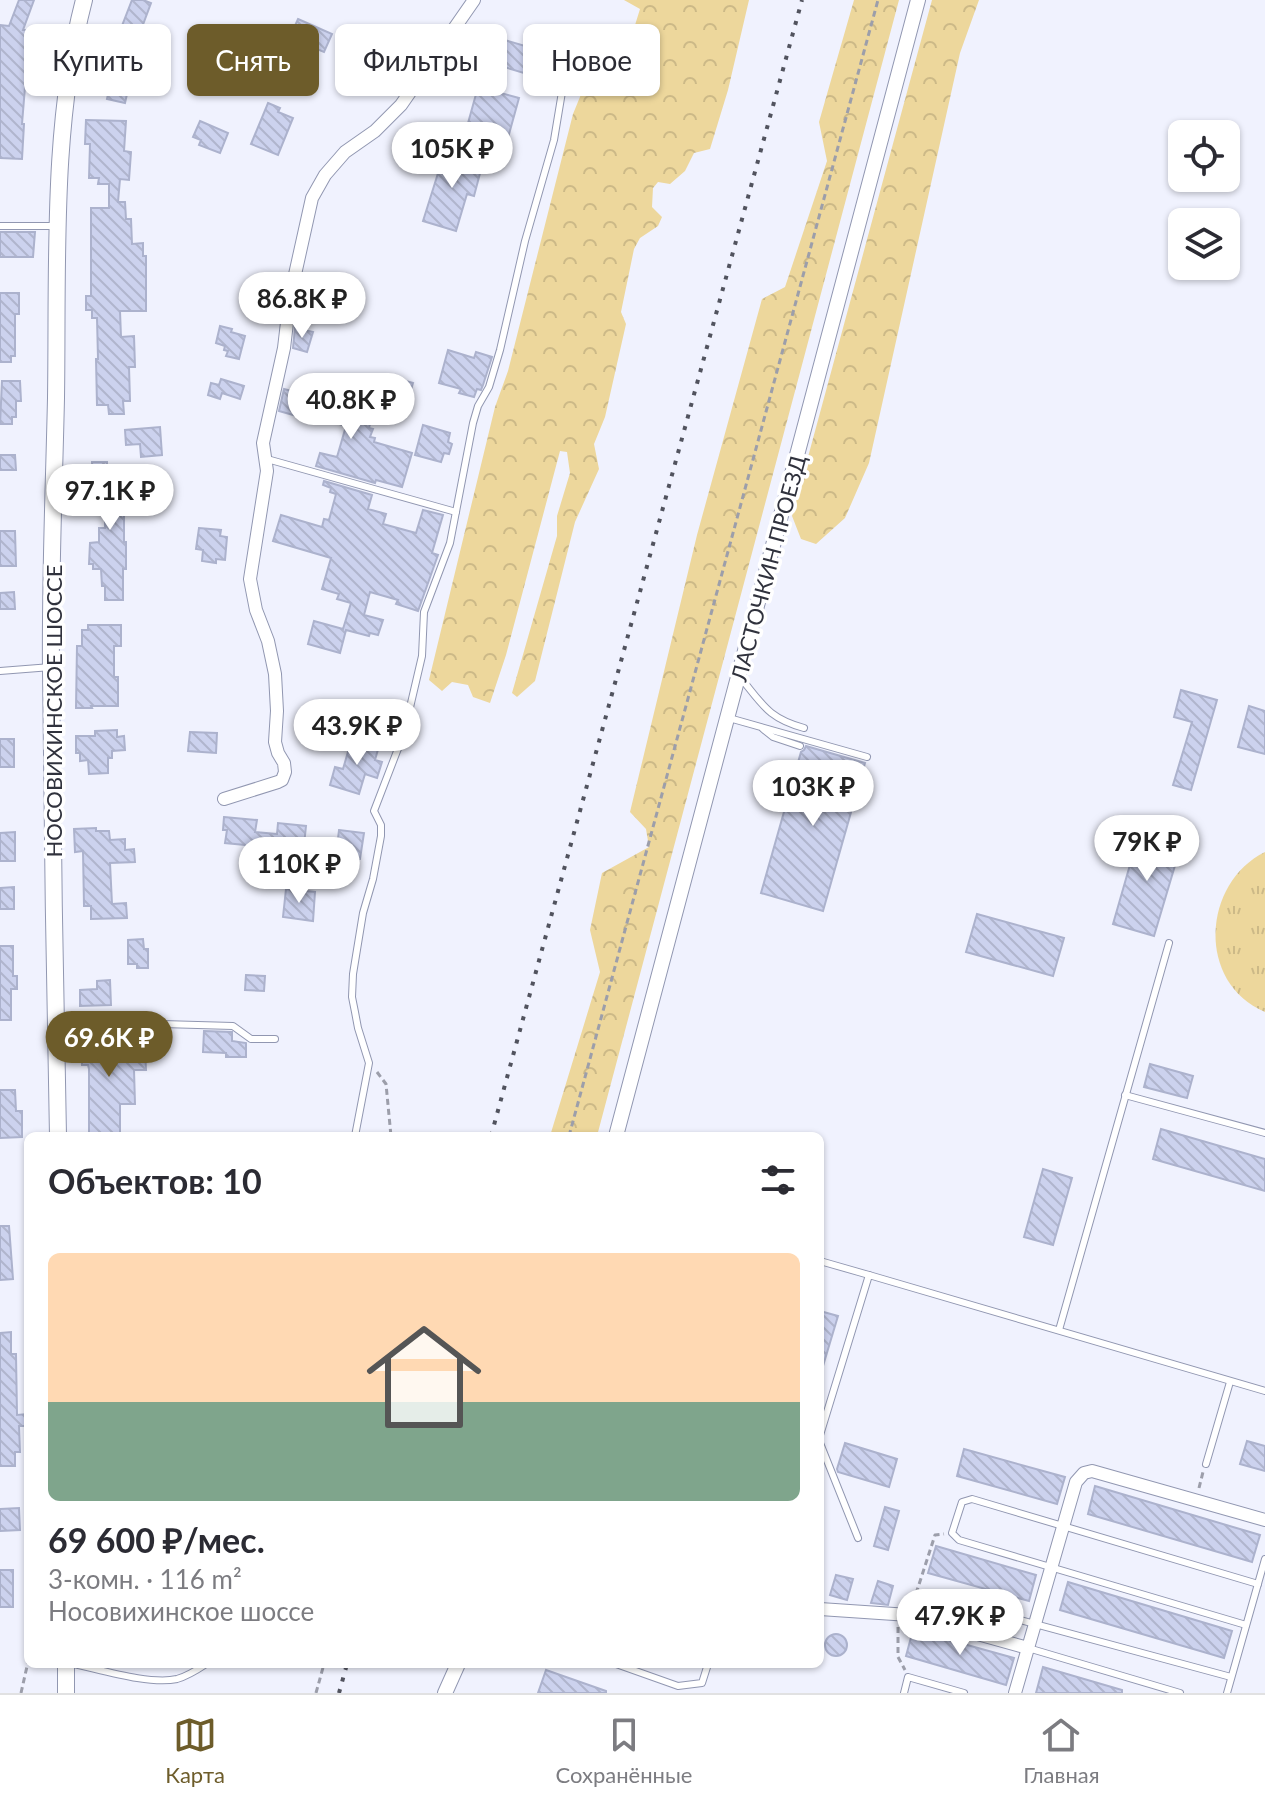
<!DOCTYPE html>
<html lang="ru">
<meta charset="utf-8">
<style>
:root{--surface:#fff;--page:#f2f2f3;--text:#2b2b33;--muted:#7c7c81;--line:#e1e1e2;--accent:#6d5c2a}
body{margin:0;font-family:Lato,sans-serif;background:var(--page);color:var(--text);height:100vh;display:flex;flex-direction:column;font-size:30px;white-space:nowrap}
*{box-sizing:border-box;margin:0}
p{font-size:26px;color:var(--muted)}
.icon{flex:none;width:44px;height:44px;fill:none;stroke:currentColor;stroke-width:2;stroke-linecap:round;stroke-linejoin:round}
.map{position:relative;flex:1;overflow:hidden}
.details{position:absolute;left:24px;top:1132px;width:800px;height:536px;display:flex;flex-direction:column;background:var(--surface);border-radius:12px;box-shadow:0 2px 6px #0004}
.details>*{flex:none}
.banner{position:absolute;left:24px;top:24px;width:800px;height:72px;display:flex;gap:16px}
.fabs{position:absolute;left:1168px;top:120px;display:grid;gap:16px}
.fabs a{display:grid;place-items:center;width:72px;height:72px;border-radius:12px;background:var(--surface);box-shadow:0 2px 6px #0004;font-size:40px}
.price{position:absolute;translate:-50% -68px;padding:0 18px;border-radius:28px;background:#fff;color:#222;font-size:26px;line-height:52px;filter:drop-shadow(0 2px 4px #0008)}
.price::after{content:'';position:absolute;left:50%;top:48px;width:24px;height:18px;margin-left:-12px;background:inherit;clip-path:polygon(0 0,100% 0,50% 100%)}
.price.selected{background:var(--accent);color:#fff}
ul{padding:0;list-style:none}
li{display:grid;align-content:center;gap:16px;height:424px;padding:0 24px}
li span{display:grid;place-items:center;height:248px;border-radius:12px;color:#555}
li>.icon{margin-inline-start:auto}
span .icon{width:144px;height:144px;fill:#fffc;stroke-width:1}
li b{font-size:34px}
h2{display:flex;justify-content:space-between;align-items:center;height:96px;padding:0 24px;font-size:34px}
.pill{padding:0 28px;border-radius:12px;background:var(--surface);box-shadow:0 2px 6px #0004;font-size:28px;line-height:72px}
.pill.selected{background:var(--accent);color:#fff}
.menu{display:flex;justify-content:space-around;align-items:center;height:112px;border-top:2px solid var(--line);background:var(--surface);font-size:22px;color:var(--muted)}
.menu a{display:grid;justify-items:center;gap:4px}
.menu .selected{color:var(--accent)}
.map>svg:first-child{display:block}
.grass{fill:url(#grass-tufts)}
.forest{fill:url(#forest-crowns)}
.building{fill:url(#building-back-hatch);stroke:#acb2cd;stroke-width:2}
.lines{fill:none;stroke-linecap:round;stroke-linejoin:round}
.service-casing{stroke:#9197b1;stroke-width:8}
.minor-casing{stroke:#9197b1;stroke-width:14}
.tertiary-casing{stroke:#9197b1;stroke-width:16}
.secondary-casing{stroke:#9197b1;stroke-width:18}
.path{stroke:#9c9eaa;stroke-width:3;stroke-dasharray:6 4;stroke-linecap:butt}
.service{stroke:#fff;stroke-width:6}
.minor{stroke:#fff;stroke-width:12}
.tertiary{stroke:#fff;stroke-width:14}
.secondary{stroke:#fff;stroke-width:16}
.rail{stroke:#51535e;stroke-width:4;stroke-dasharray:4 8;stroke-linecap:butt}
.labels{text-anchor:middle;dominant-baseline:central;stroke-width:7;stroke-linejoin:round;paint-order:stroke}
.street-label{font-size:22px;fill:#30323d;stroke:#fff}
</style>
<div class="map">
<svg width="1265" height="1693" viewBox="0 0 1265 1693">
<defs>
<pattern id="grass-tufts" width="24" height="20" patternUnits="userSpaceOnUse" patternTransform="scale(2)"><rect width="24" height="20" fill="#edd79c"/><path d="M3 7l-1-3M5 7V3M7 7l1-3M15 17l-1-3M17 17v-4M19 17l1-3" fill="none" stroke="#ccb987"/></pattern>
<pattern id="forest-crowns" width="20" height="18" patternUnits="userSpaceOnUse" patternTransform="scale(2)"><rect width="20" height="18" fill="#edd79c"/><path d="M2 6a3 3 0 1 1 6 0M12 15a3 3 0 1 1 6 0" fill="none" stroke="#ccb987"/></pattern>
<pattern id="building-back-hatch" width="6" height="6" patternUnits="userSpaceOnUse" patternTransform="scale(2)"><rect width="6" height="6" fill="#ccd2ee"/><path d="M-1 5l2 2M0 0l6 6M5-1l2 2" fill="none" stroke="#b0b5cd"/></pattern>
</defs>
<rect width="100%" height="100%" fill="#f0f2fe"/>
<!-- grass -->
<path class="grass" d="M1265,852V1012C1196,983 1202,883 1265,852Z"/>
<!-- forest -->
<g class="forest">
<path d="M624,0H749L728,90L710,149L694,153L685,171L670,184L658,182L653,188L652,207L662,217L658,226L640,238L634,249L621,312L626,324L605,417L594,444L599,469L575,522L535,681L517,697L512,693L557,536V516L570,473L567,452L560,451L506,655L490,703L473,697L468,685L452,682L442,691L429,680L495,407L508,371L573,114L604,38L613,35L622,40L631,38L640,9Z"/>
<path d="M854,0H899L597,1136H550L600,972L590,930L602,873L649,847L646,829L630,812L697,535L762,299L785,287L827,161L819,122Z"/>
<path d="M932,0H979L960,53L869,463L845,518L816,544L801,539L792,516Z"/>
</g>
<!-- building -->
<g class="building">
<path d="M19,0H34L23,30H28L29,36H32V42H34L33,57L43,58V64H45L44,80L40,79L39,88L25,87L22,124H24L22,159L0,158V25L9,26Z"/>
<path d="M132,0H143L151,3L138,38L120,31Z"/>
<path d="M298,19L332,34L324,52L305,44L303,50L287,43Z"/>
<path d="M418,27L428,34L417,50L407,42Z"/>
<path d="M501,39L542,51L534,76L494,64Z"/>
<path d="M219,46L248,57L244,68L234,64L231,74L211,66Z"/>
<path d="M113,72L131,76L125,103L107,99Z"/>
<path d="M478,87L519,98L506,145L465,134Z"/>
<path d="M268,103L280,108L278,112L293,118L278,155L251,144Z"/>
<path d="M86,120L126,121L124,151L131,152L129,180L120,179L118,202H125L126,219H131L132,244L143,243V256H146V311H120L121,337L134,336L135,367H129L130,401H123L124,414H109L108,405H97L96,359H98L97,318H92V310H86V296H91V208H109V184H98L99,178H89L90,144H85Z"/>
<path d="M200,121L228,133L220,153L199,145L201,140L193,137Z"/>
<path d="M445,151L483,162L474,196L467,194L456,231L423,221Z"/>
<path d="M0,232H35L33,257H0Z"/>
<path d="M311,275L344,284L338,304L306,295Z"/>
<path d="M0,293H19V314H15V356H11V362H0Z"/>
<path d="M220,326L232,329L231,332L245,336L239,359L226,356L228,351L224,350L225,346L216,343Z"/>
<path d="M295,328L313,332L307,352L293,348Z"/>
<path d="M448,350L474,358L476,352L492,357L483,385L481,390L477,389L474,397L459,393L461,389L439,383Z"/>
<path d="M385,375L413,383L404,414L377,406Z"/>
<path d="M221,379L244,386L240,399L222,393L220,399L208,395L211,383L219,385Z"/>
<path d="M2,381H20L21,401H16V417H12V424H0Z"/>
<path d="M284,389L373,412L369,428L373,429L370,437L375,438L374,442L412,453L402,487L376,480L375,483L316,466L320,453L337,457L346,426L319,418L318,422L279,411Z"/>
<path d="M423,425L450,433L448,442L452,444L449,454L444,453L441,462L415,455Z"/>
<path d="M160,427L162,455L141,457L140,444L126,445L125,430Z"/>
<path d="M0,455H15L16,470H0Z"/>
<path d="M92,462H107V468H117V490L124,489V542H126V569H123V600H105V586H102L101,569H93V564H89L90,543L99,542V528H105V497H93Z"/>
<path d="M324,481L372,495L368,509L386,514L383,524L416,533L423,510L443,515L432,553L438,555L418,611L396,604L398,600L370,592L364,615L383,620L378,635L370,633L369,636L346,630L340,653L308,644L314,621L343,629L351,603L337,599L339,594L322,589L331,558L273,541L281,515L322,527L324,519L329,520L336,494L330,492L331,488L323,485Z"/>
<path d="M199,528L221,530L220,536L227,537L225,560L216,559V563L202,561L203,550L196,549Z"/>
<path d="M0,531H15L16,566H0Z"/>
<path d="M14,592L15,609H0V593Z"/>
<path d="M88,625H121V646H114V677H118V706H91L92,708H76L77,646H82V630H88Z"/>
<path d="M1181,690L1217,700L1191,790L1173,785L1192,722L1174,717Z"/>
<path d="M1249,706L1265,711V754L1238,747Z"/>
<path d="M117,730V737L124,736L125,750L112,751V758H108V773L89,774L88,760L80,761V753H76V736H95V731Z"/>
<path d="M190,732L217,733L216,753L188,751Z"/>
<path d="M352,738L379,746L375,760L382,762L377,778L365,774L359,794L330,785L335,767L343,769Z"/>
<rect x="0" y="739" width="14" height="28"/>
<path d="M806,746L865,763L823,911L761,893L801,752L804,750Z"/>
<path d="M224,817L257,820L255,832L277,834L278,823L306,826L302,864L267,861L268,847L225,843L227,830H223Z"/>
<path d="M96,828V831H109L110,840L125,839V850L134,849L135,862L110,863L112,904L126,903L127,918L91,919V906H84L83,851L75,852L74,829Z"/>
<path d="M339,830L364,833L360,859L343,857L344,848L337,847Z"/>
<path d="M1140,830L1182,842L1154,936L1113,924Z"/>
<path d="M15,832V861H0V833Z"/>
<path d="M14,887V909H0V888Z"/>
<path d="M286,889L315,892L313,921L283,917Z"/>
<path d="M977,914L1064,938L1053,976L966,952Z"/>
<path d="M143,939L144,949H148V968H137V964H128V940Z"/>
<path d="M0,946H13V976H17V989H11V1020H0Z"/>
<path d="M246,975L265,976L264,991L245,990Z"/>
<path d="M110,980L111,1005L80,1006V990L97,989V981Z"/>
<path d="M91,1028L113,1029L114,1039H119V1048L145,1049L146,1070H134L135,1104H120V1136L89,1135V1069L88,1065H82L81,1038H92Z"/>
<path d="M204,1031L232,1032V1041L246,1043V1057H226V1053L203,1052Z"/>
<path d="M1150,1064L1193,1076L1187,1098L1144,1087Z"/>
<path d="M0,1090H15L16,1111H22V1137L0,1138Z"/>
<path d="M1161,1129L1265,1159V1191L1153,1159Z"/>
<path d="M1043,1169L1072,1178L1053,1245L1024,1237Z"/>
<path d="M0,1226H9L13,1279L0,1280Z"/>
<path d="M820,1311L838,1316L823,1366H820Z"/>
<path d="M11,1332V1354H16L17,1415L27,1414V1426H19L20,1452H15V1466H0V1333Z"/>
<path d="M1247,1441L1265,1446V1471L1240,1464Z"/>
<path d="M845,1443L897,1459L889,1487L838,1472L837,1469Z"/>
<path d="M964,1449L1065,1477L1057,1504L957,1476Z"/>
<path d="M1095,1486L1260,1535L1252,1562L1088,1514Z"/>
<path d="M885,1507L899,1511L888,1550L874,1546Z"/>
<path d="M19,1508L20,1530L0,1531V1509Z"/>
<path d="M936,1546L1036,1575L1029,1601L928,1573Z"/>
<rect x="0" y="1570" width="13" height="37"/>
<path d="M836,1575L853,1579L847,1600L830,1595Z"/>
<path d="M878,1581L893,1586L888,1605L871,1603Z"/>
<path d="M1068,1582L1232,1631L1224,1658L1060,1610Z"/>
<path d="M913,1630L1014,1658L1006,1685L906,1656Z"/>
<circle cx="836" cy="1645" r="11"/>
<path d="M1043,1667L1122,1690V1693H1036Z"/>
<path d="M546,1670L606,1691V1693H538Z"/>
</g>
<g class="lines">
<defs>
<g id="service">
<path d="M0,226H55"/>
<path d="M267,459L456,512"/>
<path d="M0,671L51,667"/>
<path d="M740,677C763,705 768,718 804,728"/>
<path d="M729,718L867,757"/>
<path d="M763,729L773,737L800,746"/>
<path d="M56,1021L233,1026L251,1039H275"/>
<path d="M1125,1095L1265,1133"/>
<path d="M355,1136L369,1063L358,1028L355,1012L352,997L353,974L363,913L373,879L381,836V825L374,811L404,733L422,656L424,612L450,543L473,423L478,406L489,387L500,350L525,241L554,140L562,92L574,47"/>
<path d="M820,1261L869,1275"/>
<path d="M1059,1330L1169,943"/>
<path d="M820,1435L869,1275L1265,1391"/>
<path d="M820,1443L858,1538"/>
<path d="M1206,1464L1230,1382"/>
<path d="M928,1595L1231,1677"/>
<path d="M1246,1625L959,1540L952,1533L962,1502L972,1499L1258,1584"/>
<path d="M1028,1648L1180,1693"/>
<path d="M74,1664C102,1670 150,1685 177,1679C188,1676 197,1670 206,1664"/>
<path d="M616,1664L678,1686L702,1683L708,1664"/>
<path d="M904,1693L908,1677L964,1693"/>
<path d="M1227,1693L1265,1559"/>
</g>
<g id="minor">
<path d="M224,799L278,782L282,780L285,772L284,763L278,753L275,742L277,711L275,674L268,641L256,610L250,579L267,471L263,443L284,348L290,297L312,198L325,175L345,152L375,131L401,105L474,0"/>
<path d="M820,1609L909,1615L1028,1648"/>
<path d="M1015,1693L1076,1482L1084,1473L1092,1471L1265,1520"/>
</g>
<g id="tertiary">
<path d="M616,1136L918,0"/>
<path d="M445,1693L458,1664"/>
</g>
<g id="secondary">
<path d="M58,1136C55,981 52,825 51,670C50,579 54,488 56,398C58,267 51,126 84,0"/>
<path d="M66,1664V1693"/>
</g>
</defs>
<!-- service casing -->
<use href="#service" class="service-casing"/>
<!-- minor casing -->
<use href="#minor" class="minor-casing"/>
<!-- tertiary casing -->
<use href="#tertiary" class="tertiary-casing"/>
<!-- secondary casing -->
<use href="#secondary" class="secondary-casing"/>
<!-- path -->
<g class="path">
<path d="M377,1072L386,1084L391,1136"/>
<path d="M569,1136L878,0"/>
<path d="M1199,1488L1203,1472"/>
<path d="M913,1603L935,1535L944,1534"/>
<path d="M898,1627V1657L905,1670"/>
<path d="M21,1693L28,1662"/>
<path d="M316,1693L324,1664"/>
</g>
<!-- service -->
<use href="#service" class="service"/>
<!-- minor -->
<use href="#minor" class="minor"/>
<!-- tertiary -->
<use href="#tertiary" class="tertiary"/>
<!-- secondary -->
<use href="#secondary" class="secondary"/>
<!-- rail -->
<g class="rail">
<path d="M491,1136L802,0"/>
<path d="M339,1693L347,1664"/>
</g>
</g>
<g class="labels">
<!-- street labels -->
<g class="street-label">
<text transform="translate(768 568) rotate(-75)">ЛАСТОЧКИН ПРОЕЗД</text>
<text transform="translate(53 711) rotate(-90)">НОСОВИХИНСКОЕ ШОССЕ</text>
</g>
</g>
</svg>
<div class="fabs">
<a><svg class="icon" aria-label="locate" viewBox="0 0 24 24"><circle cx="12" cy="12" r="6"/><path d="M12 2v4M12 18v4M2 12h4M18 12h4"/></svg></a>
<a><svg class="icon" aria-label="layers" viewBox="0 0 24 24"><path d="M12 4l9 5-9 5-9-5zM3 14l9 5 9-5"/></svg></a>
</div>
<b class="price" style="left:452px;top:190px">105K ₽</b>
<b class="price" style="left:302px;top:340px">86.8K ₽</b>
<b class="price" style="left:351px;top:441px">40.8K ₽</b>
<b class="price" style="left:110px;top:532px">97.1K ₽</b>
<b class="price" style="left:357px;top:767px">43.9K ₽</b>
<b class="price" style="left:813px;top:828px">103K ₽</b>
<b class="price" style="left:1147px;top:883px">79K ₽</b>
<b class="price" style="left:299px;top:905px">110K ₽</b>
<b class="price selected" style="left:109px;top:1079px">69.6K ₽</b>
<b class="price" style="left:960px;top:1657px">47.9K ₽</b>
<div class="banner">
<a class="pill">Купить</a>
<a class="pill selected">Снять</a>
<a class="pill">Фильтры</a>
<a class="pill">Новое</a>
</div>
<section class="details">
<h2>Объектов: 10<svg class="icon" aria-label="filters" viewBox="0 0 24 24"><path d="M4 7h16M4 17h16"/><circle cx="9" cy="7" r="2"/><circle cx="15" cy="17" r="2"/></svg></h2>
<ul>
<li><span style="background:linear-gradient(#ffd9b3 60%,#7fa58c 0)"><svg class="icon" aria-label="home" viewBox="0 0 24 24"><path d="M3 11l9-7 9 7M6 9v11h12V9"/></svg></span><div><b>69 600 ₽/мес.</b><p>3-комн. · 116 m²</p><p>Носовихинское шоссе</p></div></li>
</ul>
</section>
</div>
<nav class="menu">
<a class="selected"><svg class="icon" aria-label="map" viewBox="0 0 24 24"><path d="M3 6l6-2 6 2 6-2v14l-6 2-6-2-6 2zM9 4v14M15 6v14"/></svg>Карта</a>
<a><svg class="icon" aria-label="saved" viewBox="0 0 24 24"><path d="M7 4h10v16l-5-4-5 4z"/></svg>Сохранённые</a>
<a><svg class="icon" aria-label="home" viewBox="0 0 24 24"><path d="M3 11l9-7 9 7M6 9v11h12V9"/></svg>Главная</a>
</nav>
